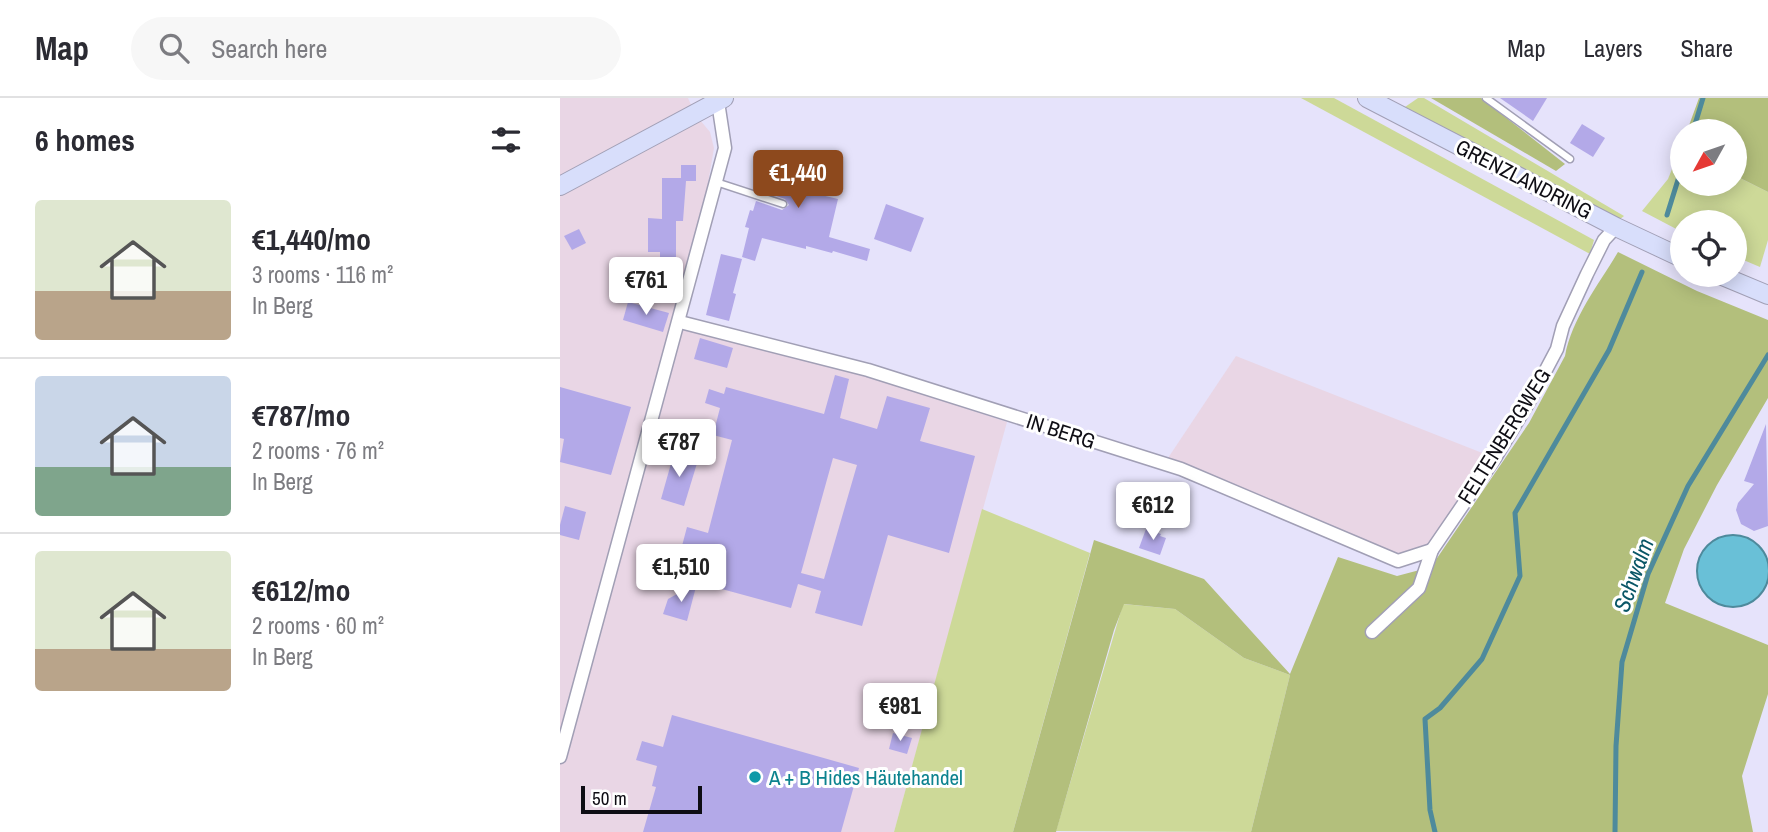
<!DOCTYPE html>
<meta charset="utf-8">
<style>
:root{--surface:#fff;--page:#f7f7f7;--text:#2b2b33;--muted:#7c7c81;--line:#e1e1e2;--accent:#8d491d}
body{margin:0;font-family:"Archivo Narrow",sans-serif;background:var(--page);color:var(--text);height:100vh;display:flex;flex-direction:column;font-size:26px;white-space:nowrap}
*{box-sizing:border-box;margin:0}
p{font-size:23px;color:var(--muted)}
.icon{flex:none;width:38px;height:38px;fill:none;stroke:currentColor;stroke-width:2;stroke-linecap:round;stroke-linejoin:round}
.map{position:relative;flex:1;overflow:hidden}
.drawer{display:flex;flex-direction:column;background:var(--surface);width:560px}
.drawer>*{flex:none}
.needle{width:46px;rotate:230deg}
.fabs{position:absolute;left:1110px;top:21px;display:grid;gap:14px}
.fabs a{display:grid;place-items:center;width:77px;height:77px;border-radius:50%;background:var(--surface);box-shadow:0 4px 18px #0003;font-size:35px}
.scale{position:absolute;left:21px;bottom:18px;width:121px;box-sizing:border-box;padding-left:7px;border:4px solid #0e0d14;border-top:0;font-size:19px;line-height:24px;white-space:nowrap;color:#0e0d14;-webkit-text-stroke:5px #fff;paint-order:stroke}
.price{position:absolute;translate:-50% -60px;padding:0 16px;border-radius:7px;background:#fff;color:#222;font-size:23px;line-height:46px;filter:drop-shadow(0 2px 4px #0008)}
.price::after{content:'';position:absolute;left:50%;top:42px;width:21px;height:16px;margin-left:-10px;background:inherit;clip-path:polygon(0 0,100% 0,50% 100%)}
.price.current{background:var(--accent);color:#fff}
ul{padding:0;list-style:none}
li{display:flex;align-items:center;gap:21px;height:175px;padding:0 35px}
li+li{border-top:2px solid var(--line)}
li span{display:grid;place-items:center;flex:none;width:196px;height:140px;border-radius:7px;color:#555}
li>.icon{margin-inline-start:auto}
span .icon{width:84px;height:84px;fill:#fffc;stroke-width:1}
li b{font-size:30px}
h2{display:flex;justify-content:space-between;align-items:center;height:84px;padding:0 35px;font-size:30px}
header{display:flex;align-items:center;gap:42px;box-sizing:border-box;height:98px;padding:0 35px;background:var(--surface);border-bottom:2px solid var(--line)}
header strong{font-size:33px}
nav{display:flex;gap:38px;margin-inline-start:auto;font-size:24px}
.search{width:490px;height:63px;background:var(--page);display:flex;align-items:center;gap:18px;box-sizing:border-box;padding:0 24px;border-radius:38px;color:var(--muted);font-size:26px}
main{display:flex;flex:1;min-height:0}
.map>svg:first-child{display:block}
.commercial{fill:#e9d6e5}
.green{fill:#cdd998}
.forest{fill:#b3bf7c}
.water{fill:#69c0d7;stroke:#4e8a9c;stroke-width:2}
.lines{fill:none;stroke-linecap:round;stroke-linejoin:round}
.stream{stroke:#4e8a9c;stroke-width:5}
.building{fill:#b3a9e8;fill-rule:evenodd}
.service-casing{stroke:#a19fb5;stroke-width:9}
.minor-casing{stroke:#a19fb5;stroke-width:15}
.secondary-casing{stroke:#a19fb5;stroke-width:20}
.service{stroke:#fff;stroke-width:6}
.minor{stroke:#fff;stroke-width:12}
.secondary{stroke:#d8defb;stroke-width:18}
.culture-dot{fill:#0f9aa8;stroke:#fff;stroke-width:2.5}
.labels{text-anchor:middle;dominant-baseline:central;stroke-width:6;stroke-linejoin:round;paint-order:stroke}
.street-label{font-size:21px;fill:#0e0d14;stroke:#fff}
.culture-label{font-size:21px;fill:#0d838f;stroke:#fff;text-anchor:start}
.water-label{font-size:23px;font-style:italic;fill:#095666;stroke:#fff}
</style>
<header>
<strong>Map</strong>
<div class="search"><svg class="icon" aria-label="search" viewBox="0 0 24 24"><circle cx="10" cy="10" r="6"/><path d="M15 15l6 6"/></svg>Search here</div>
<nav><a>Map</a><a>Layers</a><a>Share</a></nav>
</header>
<main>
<section class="drawer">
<h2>6 homes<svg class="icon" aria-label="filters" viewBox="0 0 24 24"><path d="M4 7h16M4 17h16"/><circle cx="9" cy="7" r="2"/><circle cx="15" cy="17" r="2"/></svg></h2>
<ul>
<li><span style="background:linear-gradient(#dfe7d0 65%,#b9a48a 0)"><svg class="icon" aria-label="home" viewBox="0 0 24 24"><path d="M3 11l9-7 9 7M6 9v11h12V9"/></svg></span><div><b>€1,440/mo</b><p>3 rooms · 116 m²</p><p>In Berg</p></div></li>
<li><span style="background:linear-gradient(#c9d6e8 65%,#7fa58c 0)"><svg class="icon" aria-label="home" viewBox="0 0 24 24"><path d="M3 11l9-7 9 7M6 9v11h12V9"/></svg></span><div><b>€787/mo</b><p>2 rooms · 76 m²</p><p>In Berg</p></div></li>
<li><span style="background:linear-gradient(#dfe7d0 70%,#b9a48a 0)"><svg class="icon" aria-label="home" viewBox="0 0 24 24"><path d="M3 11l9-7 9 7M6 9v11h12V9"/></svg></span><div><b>€612/mo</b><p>2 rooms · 60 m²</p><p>In Berg</p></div></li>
</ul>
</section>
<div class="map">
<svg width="1208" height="734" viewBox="0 0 1208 734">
<rect width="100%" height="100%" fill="#e6e3fb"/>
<!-- commercial -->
<g class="commercial">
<path d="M0,0H128L135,16L150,34L154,50L147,91L113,225L318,281L447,324L334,734H0Z"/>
<path d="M676,258L930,358L870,449L837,460L606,363Z"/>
</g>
<!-- green -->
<g class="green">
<path d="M741,0H774L1034,142L1030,156Z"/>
<path d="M858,0H864L1064,118L1059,122L845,9Z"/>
<path d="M1120,51L1122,86H1174V77L1208,94V142L1200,169L1174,158V124H1122V134L1082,113L1108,81Z"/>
<path d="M422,411L530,455L453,734H334Z"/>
<path d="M563,506L615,511L684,560L730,577L691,734L496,733Z"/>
</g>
<!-- forest -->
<g class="forest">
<path d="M871,0H921L1005,66L996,73Z"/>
<path d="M1139,0H1208V94L1174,77V33H1127Z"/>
<path d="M1058,154L1137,193L1208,222V300L1157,387L1124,451L1105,505L1208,547V596L1182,678L1193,734H691L730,577L684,560L615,511L564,506L554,532L496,734H453L534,442L644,481L730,576L778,459L837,478L871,469L969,325L1005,258C1012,220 1039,186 1058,154Z"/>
</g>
<!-- water -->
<circle class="water" cx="1173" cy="473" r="36"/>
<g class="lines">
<!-- stream -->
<g class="stream">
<path d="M1133,33L1143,0"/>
<path d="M1107,117L1122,69"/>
<path d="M875,734L870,712L865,621L880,610L922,561L960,478L955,415L1049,252L1082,174"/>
<path d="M1055,734L1056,648L1062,564L1088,476L1128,388L1208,257"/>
</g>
</g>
<!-- building -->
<g class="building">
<path d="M940,0H987L973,23Z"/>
<path d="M1022,26L1045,40L1033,59L1010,45Z"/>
<path d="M242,53L270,61L261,97L278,101L269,139L310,151L307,163L273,153L272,155L246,148V151L202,140L195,163L182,159L189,130L185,129L190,112L193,113L196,103L222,112L229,107L225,101L200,92L211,59L238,67Z"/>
<path d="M121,67H136V83H126L123,123H116V168H114V175H100V154H88V120L102,121V80H121Z"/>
<path d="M326,106L364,120L351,154L314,141Z"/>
<path d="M19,131L26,145L12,152L4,138Z"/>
<path d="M161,156L182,161L173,195L176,196L169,223L146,217Z"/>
<path d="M68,204L109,215L103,234L63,222Z"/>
<path d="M140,240L173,250L167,270L134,261Z"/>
<path d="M275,277L289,281L280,320L317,331L327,298L370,310L360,343L415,358L389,455L328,437L302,528L255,515L261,493L238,486L231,510L114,478L127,429L148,435L172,342L153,337L160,310L145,305L149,291L164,296L166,289L264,316ZM273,360L297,367L264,481L241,475Z"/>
<path d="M0,289L71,309L51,377L0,364L4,341L0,340Z"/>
<path d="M1206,326L1208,428L1194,433L1181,426L1176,412L1178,405L1194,386L1184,383Z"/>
<path d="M114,355L138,362L124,408L101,401Z"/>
<path d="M570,395L596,404L589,425L563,416Z"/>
<path d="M5,408L26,414L19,442L0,437V427Z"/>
<path d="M586,431L601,436L600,438L606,440L600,457L579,450Z"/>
<path d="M137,485L127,523L103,516L108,501Z"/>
<path d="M328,593L343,597L342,601L352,604L345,631L319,624Z"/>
<path d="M112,617L299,670L281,734H83L96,689L92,688L97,668L76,662L82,643L103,649Z"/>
<path d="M333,635L352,640L347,656L329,651Z"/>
</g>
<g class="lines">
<defs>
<g id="service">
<path d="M926,0L1010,61"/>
<path d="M156,84L223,106"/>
</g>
<g id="minor">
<path d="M120,224L308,272L621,371L838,463L872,452"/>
<path d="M812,534L859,490L872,452L935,360L970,302L997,251L1003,228L1027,176L1044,142L1056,129"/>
<path d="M0,659L165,50L158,4"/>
</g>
<g id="secondary">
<path d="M807,0L1056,129L1122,160"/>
<path d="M0,88L164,0"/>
<path d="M1160,177L1208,197"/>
</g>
</defs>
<!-- service casing -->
<use href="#service" class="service-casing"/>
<!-- minor casing -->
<use href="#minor" class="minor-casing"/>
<!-- secondary casing -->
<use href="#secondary" class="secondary-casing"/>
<!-- service -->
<use href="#service" class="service"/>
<!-- minor -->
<use href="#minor" class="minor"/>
<!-- secondary -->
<use href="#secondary" class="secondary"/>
</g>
<!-- markers -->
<circle class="culture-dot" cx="195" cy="679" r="7"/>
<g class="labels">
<!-- street labels -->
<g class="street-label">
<text transform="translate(964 81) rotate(27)">GRENZLANDRING</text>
<text transform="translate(501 333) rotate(18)">IN BERG</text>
<text transform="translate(944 338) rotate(-58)">FELTENBERGWEG</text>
</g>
<!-- culture labels -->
<g class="culture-label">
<text x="209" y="679">A + B Hides Häutehandel</text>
</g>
<!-- water labels -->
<g class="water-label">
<text transform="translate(1073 477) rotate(-70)">Schwalm</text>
</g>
</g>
</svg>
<div class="fabs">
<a><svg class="needle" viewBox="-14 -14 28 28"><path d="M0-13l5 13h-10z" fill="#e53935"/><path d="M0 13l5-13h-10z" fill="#7c7c81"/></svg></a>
<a><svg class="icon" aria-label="locate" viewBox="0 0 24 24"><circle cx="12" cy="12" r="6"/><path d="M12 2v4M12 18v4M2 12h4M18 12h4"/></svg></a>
</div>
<div class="scale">50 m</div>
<b class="price current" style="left:238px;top:112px">€1,440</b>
<b class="price" style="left:86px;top:219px">€761</b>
<b class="price" style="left:119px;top:381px">€787</b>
<b class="price" style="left:593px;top:444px">€612</b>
<b class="price" style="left:121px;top:506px">€1,510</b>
<b class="price" style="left:340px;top:645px">€981</b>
</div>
</main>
